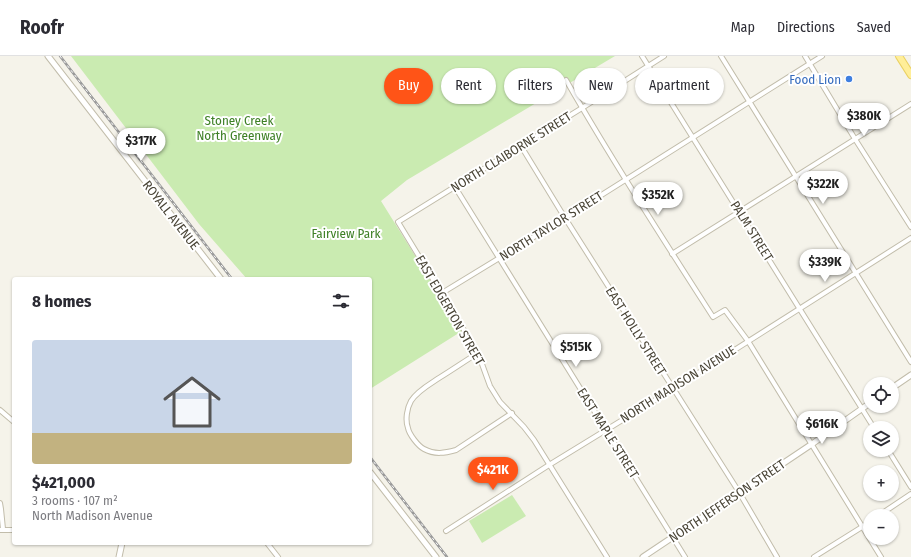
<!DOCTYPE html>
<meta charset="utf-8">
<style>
:root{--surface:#fff;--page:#f2f2f3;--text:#2b2b33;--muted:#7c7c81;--line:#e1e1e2;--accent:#ff5417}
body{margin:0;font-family:"Fira Sans Condensed",sans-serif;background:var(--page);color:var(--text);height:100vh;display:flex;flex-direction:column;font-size:15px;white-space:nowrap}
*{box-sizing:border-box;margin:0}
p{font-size:13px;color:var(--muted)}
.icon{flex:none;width:22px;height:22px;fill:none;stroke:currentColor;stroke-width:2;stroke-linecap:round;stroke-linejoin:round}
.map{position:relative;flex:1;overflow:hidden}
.sheet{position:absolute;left:12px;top:221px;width:360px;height:268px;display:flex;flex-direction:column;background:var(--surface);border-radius:4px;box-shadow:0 1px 3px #0004}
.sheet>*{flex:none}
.banner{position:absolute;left:384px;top:12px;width:380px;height:36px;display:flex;gap:8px}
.fabs{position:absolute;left:863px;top:321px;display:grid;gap:8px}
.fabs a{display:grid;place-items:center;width:36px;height:36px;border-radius:50%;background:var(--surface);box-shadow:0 1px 3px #0004;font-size:20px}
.price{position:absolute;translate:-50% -34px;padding:0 9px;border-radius:14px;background:#fff;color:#222;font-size:13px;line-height:26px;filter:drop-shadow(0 1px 2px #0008)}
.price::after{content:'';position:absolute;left:50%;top:24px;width:12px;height:9px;margin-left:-6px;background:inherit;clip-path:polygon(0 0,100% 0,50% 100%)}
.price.active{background:var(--accent);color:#fff}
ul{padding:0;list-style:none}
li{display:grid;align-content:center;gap:8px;height:212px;padding:0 20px}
li span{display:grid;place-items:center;height:124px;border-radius:4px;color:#555}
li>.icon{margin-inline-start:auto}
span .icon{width:72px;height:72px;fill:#fffc;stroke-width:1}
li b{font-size:17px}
h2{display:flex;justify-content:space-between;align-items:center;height:48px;padding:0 20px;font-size:17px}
.pill{padding:0 14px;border-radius:18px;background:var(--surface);box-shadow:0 1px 3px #0004;font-size:14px;line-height:36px}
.pill.active{background:var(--accent);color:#fff}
header{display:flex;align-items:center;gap:24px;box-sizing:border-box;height:56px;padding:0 20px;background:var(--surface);border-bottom:1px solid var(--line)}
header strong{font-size:19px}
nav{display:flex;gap:22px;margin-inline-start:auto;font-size:14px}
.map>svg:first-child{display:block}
.green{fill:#caebb1}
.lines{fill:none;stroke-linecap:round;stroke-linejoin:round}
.minor-casing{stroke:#c2bdab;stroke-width:6}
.tertiary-casing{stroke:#c2bdab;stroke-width:7}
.primary-casing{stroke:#ead163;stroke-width:8}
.minor{stroke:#fff;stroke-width:4}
.tertiary{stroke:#fff;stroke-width:5}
.primary{stroke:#fe9;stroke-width:6}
.rail-casing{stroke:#999;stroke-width:2.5}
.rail{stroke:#fff;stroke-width:1;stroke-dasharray:3;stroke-linecap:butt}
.shop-dot{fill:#3f7fe0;stroke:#fff;stroke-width:1.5}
.labels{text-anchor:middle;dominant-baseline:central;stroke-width:4;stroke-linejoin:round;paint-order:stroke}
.shop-label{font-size:13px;fill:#366cbe;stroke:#fff;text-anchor:end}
.park-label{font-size:13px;fill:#3e8026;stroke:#fff}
.street-label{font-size:13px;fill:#4a4537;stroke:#fff}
</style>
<header>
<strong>Roofr</strong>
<nav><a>Map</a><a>Directions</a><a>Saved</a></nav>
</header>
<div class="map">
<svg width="911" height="501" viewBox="0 0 911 501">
<rect width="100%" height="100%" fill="#f5f3ea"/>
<!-- green -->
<g class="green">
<path d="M71,0H615L407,124L381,145L462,275L370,333V223H247L199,168Z"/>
<path d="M512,439L526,460L482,487L469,465Z"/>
</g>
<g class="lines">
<defs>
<g id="minor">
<path d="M642,0L693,82L874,372"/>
<path d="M721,0L911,306"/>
<path d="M805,0L855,83L911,171"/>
<path d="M566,24C612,104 663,183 713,261L725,254L748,285L881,501"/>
<path d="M521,90L565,162L739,436L777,501"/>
<path d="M455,131L685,501"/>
<path d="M672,198L911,48"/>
<path d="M442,237L565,162L822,0"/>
<path d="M478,297C465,305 452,314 439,322C430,328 417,335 411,345C407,352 405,364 408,372C409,378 418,390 424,393C435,399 445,397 456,394L512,357"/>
<path d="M0,354L14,366"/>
<path d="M888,394L911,431"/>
<path d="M0,447L1,453L3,473"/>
<path d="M878,460L911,438"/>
<path d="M0,474H14"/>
<path d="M446,475L549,409L673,333L911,182"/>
<path d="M267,487L278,501"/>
<path d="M607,501L534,384L524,371L500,346L490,330L478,297L398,166L582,52L664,0"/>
<path d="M814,501L870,466"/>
</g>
<g id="tertiary">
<path d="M48,0L221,223"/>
<path d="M892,332L911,319"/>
<path d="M370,416L436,501"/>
<path d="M119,501L122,487"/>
<path d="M643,501L812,388L870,347"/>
</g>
<path id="primary" d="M899,0L911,19"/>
</defs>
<!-- minor casing -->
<use href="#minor" class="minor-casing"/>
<!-- tertiary casing -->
<use href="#tertiary" class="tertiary-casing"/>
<!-- primary casing -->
<use href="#primary" class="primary-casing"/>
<!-- minor -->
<use href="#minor" class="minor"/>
<!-- tertiary -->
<use href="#tertiary" class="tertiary"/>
<!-- primary -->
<use href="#primary" class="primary"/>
<defs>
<g id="rail">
<path d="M60,0L232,223"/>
<path d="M370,401L447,501"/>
</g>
</defs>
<!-- rail casing -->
<use href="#rail" class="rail-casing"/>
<!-- rail -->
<use href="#rail" class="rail"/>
</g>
<!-- markers -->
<circle class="shop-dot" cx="849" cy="23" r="4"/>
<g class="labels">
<!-- shop labels -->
<g class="shop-label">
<text x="841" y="23">Food Lion</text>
</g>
<!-- park labels -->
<g class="park-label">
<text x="239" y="64">Stoney Creek<tspan x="239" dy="15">North Greenway</tspan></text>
<text x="346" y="177">Fairview Park</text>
</g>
<!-- street labels -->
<g class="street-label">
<text transform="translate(511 96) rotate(-32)">NORTH CLAIBORNE STREET</text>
<text transform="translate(171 159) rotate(52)">ROYALL AVENUE</text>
<text transform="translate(551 170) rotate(-32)">NORTH TAYLOR STREET</text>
<text transform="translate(752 175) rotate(58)">PALM STREET</text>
<text transform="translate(450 254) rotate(60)">EAST EDGERTON STREET</text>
<text transform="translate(636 275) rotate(58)">EAST HOLLY STREET</text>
<text transform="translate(678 328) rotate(-32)">NORTH MADISON AVENUE</text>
<text transform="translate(608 377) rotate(58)">EAST MAPLE STREET</text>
<text transform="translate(727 445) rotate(-34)">NORTH JEFFERSON STREET</text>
</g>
</g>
</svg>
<div class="fabs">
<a><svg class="icon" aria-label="locate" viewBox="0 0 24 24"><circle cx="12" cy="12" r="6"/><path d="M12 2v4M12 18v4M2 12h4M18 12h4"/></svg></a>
<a><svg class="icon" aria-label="layers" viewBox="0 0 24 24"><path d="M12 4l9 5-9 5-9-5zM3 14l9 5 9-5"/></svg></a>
<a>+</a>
<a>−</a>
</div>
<b class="price" style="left:864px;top:81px">$380K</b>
<b class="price" style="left:141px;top:106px">$317K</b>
<b class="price" style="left:823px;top:149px">$322K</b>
<b class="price" style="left:658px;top:160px">$352K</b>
<b class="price" style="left:825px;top:227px">$339K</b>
<b class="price" style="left:576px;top:312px">$515K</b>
<b class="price" style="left:822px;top:389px">$616K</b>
<b class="price active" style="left:493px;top:435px">$421K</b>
<div class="banner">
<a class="pill active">Buy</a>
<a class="pill">Rent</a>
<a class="pill">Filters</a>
<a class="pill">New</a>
<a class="pill">Apartment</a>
</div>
<section class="sheet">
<h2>8 homes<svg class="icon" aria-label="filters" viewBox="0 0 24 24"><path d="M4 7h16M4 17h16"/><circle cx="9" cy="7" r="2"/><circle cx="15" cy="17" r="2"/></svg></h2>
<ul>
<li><span style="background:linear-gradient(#c9d6e8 75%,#c2b280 0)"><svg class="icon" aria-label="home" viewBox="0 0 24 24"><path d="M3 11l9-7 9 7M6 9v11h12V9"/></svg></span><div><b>$421,000</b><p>3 rooms · 107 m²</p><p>North Madison Avenue</p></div></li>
</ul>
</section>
</div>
